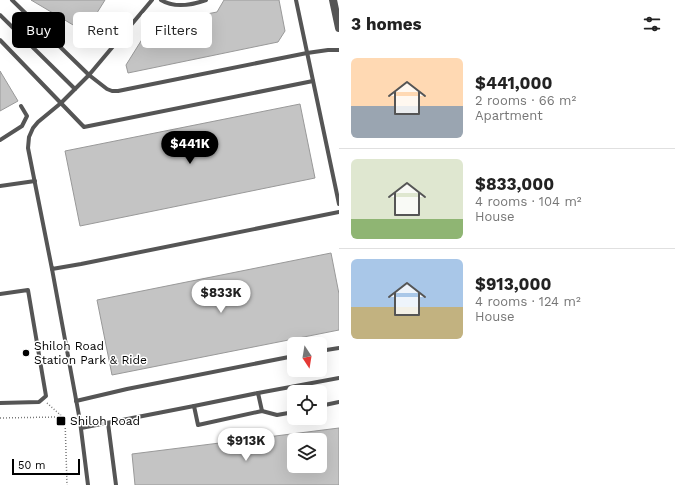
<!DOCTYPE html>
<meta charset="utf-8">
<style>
:root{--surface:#fff;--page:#f6f6f6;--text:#222;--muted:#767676;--line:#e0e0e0;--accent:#000}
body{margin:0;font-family:"Work Sans",sans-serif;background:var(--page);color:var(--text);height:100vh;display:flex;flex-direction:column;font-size:15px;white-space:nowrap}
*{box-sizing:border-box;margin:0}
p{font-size:13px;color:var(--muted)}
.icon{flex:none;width:22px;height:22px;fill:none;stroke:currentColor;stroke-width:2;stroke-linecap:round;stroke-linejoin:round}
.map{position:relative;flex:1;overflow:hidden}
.details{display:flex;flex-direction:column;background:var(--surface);width:336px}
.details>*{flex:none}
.banner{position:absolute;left:12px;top:12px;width:267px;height:36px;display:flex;gap:8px}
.needle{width:26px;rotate:168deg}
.controls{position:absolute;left:287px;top:337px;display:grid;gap:8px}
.controls a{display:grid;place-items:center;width:40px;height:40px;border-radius:6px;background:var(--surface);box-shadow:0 4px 16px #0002;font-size:20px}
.scale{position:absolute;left:12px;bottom:10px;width:68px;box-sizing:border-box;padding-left:4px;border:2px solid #000;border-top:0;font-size:11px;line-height:14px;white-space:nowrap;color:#000;-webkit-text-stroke:3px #fff;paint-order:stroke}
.price{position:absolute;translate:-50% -34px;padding:0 9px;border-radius:14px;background:#fff;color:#222;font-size:13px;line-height:26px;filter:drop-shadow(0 1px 2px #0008)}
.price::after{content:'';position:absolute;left:50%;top:24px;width:12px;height:9px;margin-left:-6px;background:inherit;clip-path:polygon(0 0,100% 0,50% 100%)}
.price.selected{background:var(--accent);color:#fff}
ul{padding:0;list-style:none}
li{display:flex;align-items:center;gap:12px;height:100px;padding:0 12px}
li+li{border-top:1px solid var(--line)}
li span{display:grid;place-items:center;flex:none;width:112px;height:80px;border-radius:6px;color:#555}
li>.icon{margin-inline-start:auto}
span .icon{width:48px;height:48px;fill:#fffc;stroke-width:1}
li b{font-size:17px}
h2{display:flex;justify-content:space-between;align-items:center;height:48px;padding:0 12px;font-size:17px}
.pill{padding:0 14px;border-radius:6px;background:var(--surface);box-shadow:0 4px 16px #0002;font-size:14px;line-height:36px}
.pill.selected{background:var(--accent);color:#fff}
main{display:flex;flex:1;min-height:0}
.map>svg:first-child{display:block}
.building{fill:#c4c4c4;stroke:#999;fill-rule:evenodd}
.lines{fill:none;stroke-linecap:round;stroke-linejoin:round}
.path{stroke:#777;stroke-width:1.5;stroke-dasharray:1 2;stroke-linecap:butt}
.lane{stroke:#555;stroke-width:4}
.street{stroke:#555;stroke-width:8}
.poi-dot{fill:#000;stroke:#fff;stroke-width:1.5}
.labels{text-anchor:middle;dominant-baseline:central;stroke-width:3;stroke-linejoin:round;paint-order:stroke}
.poi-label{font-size:12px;fill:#000;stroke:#fff;text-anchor:start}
</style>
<main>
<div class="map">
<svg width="339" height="485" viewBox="0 0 339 485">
<rect width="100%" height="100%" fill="#fff"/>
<!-- building -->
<g class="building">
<path d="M31,0H105L85,32Z"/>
<path d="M224,0H279L285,31L278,42L128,73L126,65L151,25L217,12Z"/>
<path d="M0,71L18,101L0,111Z"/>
<path d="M300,104L315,178L80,226L65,151Z"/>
<path d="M331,253L339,294V330L112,375L97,300Z"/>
<path d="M339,428V485H135L132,454ZM294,440H320V466H294Z"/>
</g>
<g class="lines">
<!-- path -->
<g class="path">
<path d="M47,403L65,419L67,485"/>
<path d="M0,418L56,417L61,415"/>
</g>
<!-- lane -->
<g class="lane">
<path d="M12,0L89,75L107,89L112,91H118L307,53L328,50H339"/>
<path d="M152,0L89,75L61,103L38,122L33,128L29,137L28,148L52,269L81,264L339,212"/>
<path d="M161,0C174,8 192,5 206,0"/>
<path d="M296,0L339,204"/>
<path d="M0,15L75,89"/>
<path d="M0,40L84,127L313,81"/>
<path d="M0,140L22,126L27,116L21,106"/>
<path d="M0,186L35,181"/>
<path d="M52,269L80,421L88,485"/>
<path d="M0,294L28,290L46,396L39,402L0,403"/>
<path d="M320,351L339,348"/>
<path d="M258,393L339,378"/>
<path d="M76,401L127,389L294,356"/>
<path d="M194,406L258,393L262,411"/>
<path d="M320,406L339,402"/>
<path d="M108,423L116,485"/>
<path d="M81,428L194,406L198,425L262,411L277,415L294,412"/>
</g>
<!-- street -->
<path class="street" d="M333,0L339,28"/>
</g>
<!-- markers -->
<g class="poi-dot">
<circle cx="26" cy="353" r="4"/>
<rect x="56" y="416" width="10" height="10" rx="2"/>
</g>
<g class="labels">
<!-- poi labels -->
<g class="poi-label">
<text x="34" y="346">Shiloh Road<tspan x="34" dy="14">Station Park &amp; Ride</tspan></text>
<text x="70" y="421">Shiloh Road</text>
</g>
</g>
</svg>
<div class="controls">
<a><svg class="needle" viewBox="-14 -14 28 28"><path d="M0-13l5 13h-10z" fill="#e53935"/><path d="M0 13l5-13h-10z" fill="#767676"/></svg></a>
<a><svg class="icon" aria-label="locate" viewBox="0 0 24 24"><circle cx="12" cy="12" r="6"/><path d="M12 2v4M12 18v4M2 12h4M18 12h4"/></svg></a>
<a><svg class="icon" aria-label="layers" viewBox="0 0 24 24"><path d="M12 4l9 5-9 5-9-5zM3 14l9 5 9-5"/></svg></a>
</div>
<div class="scale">50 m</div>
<b class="price selected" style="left:190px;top:165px">$441K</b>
<b class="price" style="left:221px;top:314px">$833K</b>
<b class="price" style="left:246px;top:462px">$913K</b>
<div class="banner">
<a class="pill selected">Buy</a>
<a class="pill">Rent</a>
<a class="pill">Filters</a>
</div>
</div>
<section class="details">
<h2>3 homes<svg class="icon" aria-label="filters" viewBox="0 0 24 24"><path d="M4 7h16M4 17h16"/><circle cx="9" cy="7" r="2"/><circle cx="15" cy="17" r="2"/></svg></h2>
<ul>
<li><span style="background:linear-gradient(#ffd9b3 60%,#9aa5b1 0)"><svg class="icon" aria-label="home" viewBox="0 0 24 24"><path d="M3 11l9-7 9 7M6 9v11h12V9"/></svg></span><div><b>$441,000</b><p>2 rooms · 66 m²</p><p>Apartment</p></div></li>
<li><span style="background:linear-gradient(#dfe7d0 75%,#8fb573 0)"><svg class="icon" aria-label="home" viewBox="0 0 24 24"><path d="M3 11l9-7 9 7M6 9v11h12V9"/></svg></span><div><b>$833,000</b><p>4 rooms · 104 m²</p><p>House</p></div></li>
<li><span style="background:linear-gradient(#a9c7e8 60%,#c2b280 0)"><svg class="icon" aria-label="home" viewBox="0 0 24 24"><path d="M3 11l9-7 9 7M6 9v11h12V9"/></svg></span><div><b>$913,000</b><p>4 rooms · 124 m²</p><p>House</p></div></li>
</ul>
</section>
</main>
